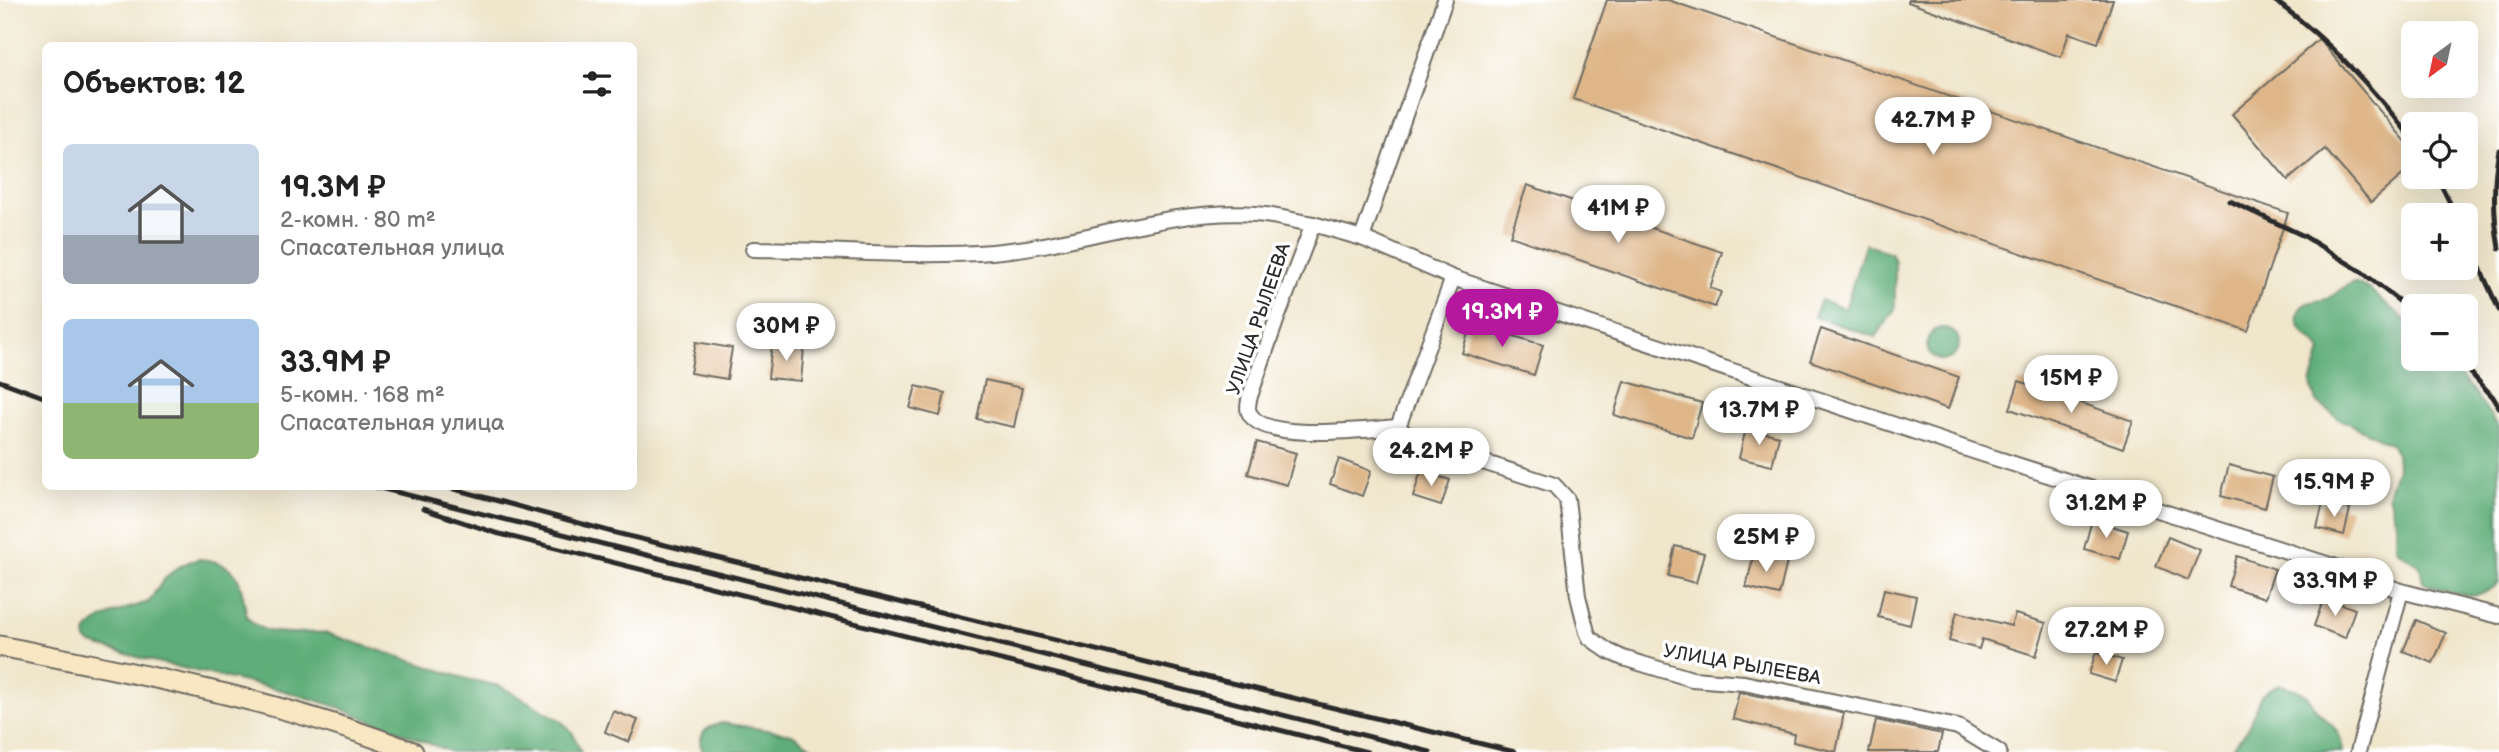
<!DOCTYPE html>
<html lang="ru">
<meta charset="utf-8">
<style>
:root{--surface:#fff;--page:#f6f6f6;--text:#222;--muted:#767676;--accent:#b5179e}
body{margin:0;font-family:"Balsamiq Sans",sans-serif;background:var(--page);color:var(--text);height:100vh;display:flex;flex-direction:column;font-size:26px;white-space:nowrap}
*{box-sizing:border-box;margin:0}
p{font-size:23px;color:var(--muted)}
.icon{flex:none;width:38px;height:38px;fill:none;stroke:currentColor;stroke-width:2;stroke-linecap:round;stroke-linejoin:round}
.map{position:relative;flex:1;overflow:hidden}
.details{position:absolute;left:42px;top:42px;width:595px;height:448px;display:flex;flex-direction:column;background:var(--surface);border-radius:10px;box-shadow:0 7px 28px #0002}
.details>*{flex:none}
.needle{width:46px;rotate:213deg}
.tools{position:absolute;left:2401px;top:21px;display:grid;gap:14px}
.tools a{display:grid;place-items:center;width:77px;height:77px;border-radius:10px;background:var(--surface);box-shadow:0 7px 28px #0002;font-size:35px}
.price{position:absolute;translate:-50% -60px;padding:0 16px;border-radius:24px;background:#fff;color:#222;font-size:23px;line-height:46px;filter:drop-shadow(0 2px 4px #0008)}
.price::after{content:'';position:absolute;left:50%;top:42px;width:21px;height:16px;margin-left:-10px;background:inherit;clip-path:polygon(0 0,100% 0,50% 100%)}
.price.current{background:var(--accent);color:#fff}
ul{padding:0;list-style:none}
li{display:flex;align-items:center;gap:21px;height:175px;padding:0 21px}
li span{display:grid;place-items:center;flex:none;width:196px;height:140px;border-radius:10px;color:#555}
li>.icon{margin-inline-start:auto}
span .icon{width:84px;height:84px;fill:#fffc;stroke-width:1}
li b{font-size:30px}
h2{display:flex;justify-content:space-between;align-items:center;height:84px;padding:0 21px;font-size:30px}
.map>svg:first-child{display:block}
.forest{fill:#5fad78;stroke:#456c52;stroke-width:2}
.building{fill:#deb688}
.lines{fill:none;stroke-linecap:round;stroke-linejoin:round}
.minor-casing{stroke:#706c63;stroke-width:18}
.secondary-casing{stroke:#706c63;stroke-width:23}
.minor{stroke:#fff;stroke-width:14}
.secondary{stroke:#f9e7c3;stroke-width:19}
.rail{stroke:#2b2b2b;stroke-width:5}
.labels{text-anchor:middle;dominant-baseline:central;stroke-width:7;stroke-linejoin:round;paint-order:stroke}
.street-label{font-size:19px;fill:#2b2b2b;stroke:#fff}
</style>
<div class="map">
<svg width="2499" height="752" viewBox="0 0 2499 752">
<rect width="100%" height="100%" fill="#fff"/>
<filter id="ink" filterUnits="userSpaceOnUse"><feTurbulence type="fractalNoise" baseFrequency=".0143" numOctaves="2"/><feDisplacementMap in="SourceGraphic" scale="14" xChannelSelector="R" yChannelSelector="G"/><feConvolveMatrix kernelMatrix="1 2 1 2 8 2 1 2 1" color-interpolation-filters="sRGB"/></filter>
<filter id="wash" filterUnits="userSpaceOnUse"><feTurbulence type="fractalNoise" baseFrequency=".00686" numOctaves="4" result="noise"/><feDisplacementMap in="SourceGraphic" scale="28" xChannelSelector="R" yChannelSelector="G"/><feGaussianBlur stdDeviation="1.57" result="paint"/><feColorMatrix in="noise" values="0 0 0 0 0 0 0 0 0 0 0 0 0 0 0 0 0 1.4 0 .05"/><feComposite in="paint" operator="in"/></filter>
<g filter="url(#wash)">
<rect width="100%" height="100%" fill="#f0e6cc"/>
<!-- forest -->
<g class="forest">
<path d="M1865,244L1891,253L1895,261V309L1876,337L1814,317L1821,300L1845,309Z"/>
<path d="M2354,282L2369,289L2413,327V359H2444L2473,391L2499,427V582C2480,604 2446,593 2423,582L2420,566L2396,549V522L2388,495L2397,467L2396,453L2392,445L2340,419L2316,402L2311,384L2321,351C2316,342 2308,339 2302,331C2299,326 2297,320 2298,315C2302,297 2319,304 2330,297C2339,292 2344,286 2354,282Z"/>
<circle cx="1943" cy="344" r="16"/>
<path d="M199,559C242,563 240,582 247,617C266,641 300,630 326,633L467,679L500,686L560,720L572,732L581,752H451L332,705L281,690L156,662L91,644L86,640L85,633C99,615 129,608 149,602C162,580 173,565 199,559Z"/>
<path d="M2279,685C2288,686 2303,691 2309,698C2313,703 2314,708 2318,712C2331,725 2343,731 2342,752H2230C2234,741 2242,739 2247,730C2258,710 2253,692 2279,685Z"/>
<path d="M723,723L792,734L819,752H703L700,743C702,729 710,726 723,723Z"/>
</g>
<g id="blocks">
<!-- building -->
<g class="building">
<path d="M1607,0H1668L2288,213L2248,331L1573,99Z"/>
<path d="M1908,0H2113L2098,43L2069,33L2061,57L1908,2Z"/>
<path d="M2319,39L2413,150V166L2371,202L2325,149L2288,180L2232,114Z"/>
<path d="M1527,185L1722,252L1710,288L1721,292L1715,307L1510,236Z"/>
<path d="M1471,323L1543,345L1534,375L1462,353Z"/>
<path d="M1821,329L1959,377L1948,409L1810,361Z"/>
<path d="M696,342L732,348L727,379L690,373Z"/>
<path d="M772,344L804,348L801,381L768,378Z"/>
<path d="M985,380L1022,388L1014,427L977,419Z"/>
<path d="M1624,381L1702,403L1692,438L1614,415Z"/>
<path d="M2019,381L2133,421L2123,448L2010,409Z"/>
<path d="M916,386L945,393L940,416L910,408Z"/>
<path d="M1746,428L1779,436L1772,466L1739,458Z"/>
<path d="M1257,442L1296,453L1287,485L1248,474Z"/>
<path d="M1339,459L1371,471L1362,496L1330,484Z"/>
<path d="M2229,465L2273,477L2265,508L2221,496Z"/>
<path d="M1421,471L1450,480L1441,506L1413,497Z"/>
<path d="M2323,503L2350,509L2344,535L2317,528Z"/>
<path d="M2092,520L2128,531L2120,559L2084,549Z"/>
<path d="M2168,537L2200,550L2188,580L2156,566Z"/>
<path d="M1675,546L1704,553L1696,583L1668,576Z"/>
<path d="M1754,554L1787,562L1779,595L1746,587Z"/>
<path d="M2237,556L2275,569L2265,598L2228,586Z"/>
<path d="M1884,589L1916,596L1910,625L1878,617Z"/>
<path d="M2324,598L2355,609L2345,638L2314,626Z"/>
<path d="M1957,612L2011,626L2015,614L2046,623L2036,656L1982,639L1979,649L1949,641Z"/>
<path d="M2416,620L2446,633L2433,663L2403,651Z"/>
<path d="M2096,652L2122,660L2115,682L2089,674Z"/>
<path d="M1739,692L1844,713L1836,752L1793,742L1794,734L1733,719Z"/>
<path d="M613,711L638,720L629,742L605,732Z"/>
<path d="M1876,720L1942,734L1938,752H1869Z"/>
</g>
</g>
</g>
<g filter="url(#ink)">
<use href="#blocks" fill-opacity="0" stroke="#706c63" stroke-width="2"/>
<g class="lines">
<defs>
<g id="minor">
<path d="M1313,224L1362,238L1453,278L1973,451L2330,565L2401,591L2499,616"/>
<path d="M1362,238L1445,0"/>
<path d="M753,249C833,250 913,258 992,252C1080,245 1166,208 1255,214C1275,215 1293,221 1313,224L1276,321L1249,399C1249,404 1246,409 1250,414C1266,443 1369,429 1398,427L1412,439L1554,485L1567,499L1578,596L1587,632L1590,638L1608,651L1623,658L1692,679L1744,683L1958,727L1999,752"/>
<path d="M1398,427L1453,278"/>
<path d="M2358,752L2401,591"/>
</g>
<path id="secondary" d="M0,646C139,674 280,700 413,752"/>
</defs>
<!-- minor casing -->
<use href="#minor" class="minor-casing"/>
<!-- secondary casing -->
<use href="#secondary" class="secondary-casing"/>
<!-- minor -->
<use href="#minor" class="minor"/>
<!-- secondary -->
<use href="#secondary" class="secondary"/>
<!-- rail -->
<g class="rail">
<path d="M2274,0C2330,41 2371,86 2413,140"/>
<path d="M2499,150C2493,182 2493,215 2499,248"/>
<path d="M2437,177L2456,215"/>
<path d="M2230,201L2304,236L2362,272L2413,312"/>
<path d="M2466,237L2499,310"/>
<path d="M2458,359L2493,397L2499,407"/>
<path d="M0,381L46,398"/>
<path d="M372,486L1430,752"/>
<path d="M443,486L612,532L1515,752"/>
<path d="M423,509L496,533L1367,752"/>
</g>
</g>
</g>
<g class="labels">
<!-- street labels -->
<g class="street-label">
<text transform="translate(1259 319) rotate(-71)">УЛИЦА РЫЛЕЕВА</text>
<text transform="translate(1742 665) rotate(10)">УЛИЦА РЫЛЕЕВА</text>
</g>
</g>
</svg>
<div class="tools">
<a><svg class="needle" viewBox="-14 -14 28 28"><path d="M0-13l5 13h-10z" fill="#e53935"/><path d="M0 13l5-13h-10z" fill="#767676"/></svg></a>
<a><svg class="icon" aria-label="locate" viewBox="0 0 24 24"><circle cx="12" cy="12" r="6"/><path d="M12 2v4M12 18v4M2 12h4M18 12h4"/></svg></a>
<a>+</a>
<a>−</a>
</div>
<b class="price" style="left:1933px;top:157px">42.7M ₽</b>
<b class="price" style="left:1618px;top:245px">41M ₽</b>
<b class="price current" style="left:1502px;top:349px">19.3M ₽</b>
<b class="price" style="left:786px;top:363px">30M ₽</b>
<b class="price" style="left:2071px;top:415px">15M ₽</b>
<b class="price" style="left:1759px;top:447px">13.7M ₽</b>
<b class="price" style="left:1431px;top:488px">24.2M ₽</b>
<b class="price" style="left:2334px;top:519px">15.9M ₽</b>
<b class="price" style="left:2106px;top:540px">31.2M ₽</b>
<b class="price" style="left:1766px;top:574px">25M ₽</b>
<b class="price" style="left:2335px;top:618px">33.9M ₽</b>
<b class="price" style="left:2106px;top:667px">27.2M ₽</b>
<section class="details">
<h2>Объектов: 12<svg class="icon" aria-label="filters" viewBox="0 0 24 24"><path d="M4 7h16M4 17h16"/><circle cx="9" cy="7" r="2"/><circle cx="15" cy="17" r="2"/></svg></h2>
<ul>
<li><span style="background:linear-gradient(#c9d6e8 65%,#9aa5b1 0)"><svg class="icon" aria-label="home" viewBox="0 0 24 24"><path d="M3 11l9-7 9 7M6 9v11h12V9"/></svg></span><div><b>19.3M ₽</b><p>2-комн. · 80 m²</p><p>Спасательная улица</p></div></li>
<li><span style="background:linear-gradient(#a9c7e8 60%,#8fb573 0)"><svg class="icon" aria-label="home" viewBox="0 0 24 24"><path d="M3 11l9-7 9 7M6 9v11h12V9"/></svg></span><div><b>33.9M ₽</b><p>5-комн. · 168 m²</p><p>Спасательная улица</p></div></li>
</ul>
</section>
</div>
